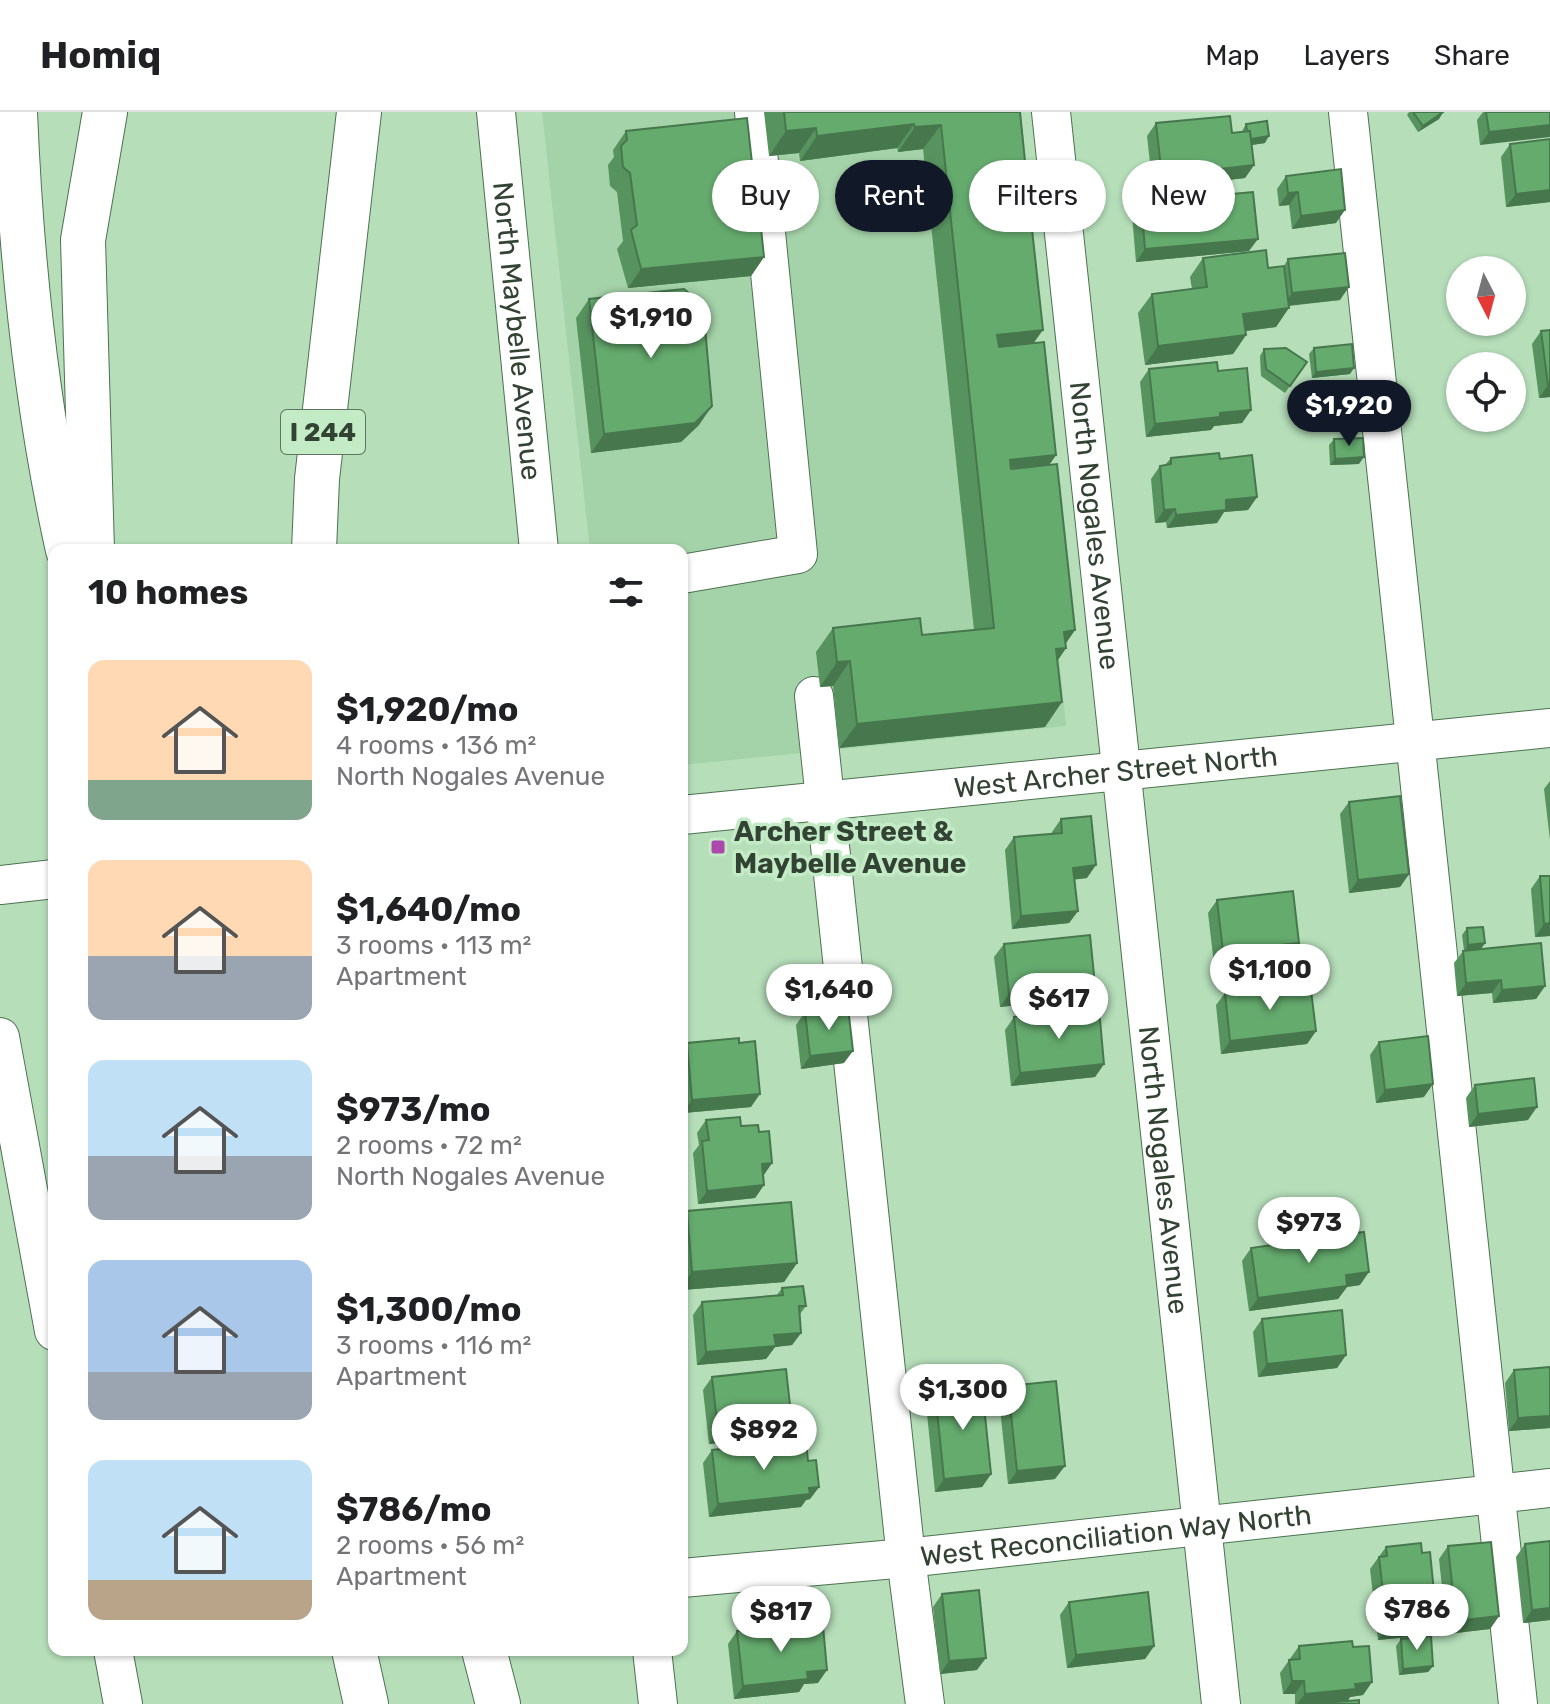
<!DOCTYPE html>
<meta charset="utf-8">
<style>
:root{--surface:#fff;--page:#f6f6f6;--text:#202124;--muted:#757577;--line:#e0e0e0;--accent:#111827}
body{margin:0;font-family:Rubik,sans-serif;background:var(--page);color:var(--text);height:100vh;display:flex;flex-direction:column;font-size:30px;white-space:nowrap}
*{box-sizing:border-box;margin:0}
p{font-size:26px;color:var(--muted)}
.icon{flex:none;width:44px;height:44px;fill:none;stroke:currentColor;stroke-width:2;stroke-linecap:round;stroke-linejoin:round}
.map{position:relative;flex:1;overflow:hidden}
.side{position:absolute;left:48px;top:432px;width:640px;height:1112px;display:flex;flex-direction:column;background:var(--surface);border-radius:16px;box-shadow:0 2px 6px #0004}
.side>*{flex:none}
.banner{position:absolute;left:712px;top:48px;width:718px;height:72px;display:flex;gap:16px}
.needle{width:52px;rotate:174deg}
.controls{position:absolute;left:1446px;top:144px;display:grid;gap:16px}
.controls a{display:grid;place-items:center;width:80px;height:80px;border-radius:50%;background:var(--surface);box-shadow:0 2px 6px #0004;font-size:40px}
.price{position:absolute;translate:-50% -68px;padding:0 18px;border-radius:28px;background:#fff;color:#222;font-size:26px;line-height:52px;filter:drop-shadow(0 2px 4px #0008)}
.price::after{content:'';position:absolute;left:50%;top:48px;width:24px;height:18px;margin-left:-12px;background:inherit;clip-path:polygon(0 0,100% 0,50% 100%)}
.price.selected{background:var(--accent);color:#fff}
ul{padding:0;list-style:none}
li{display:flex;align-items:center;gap:24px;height:200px;padding:0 40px}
li span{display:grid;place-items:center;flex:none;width:224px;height:160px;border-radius:16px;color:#555}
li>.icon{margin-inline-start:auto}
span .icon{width:96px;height:96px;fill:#fffc;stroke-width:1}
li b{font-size:34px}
h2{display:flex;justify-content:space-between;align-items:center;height:96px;padding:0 40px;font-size:34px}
.chip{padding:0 28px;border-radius:36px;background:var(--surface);box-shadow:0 2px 6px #0004;font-size:28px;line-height:72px}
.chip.selected{background:var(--accent);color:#fff}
header{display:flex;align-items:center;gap:48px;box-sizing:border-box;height:112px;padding:0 40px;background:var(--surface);border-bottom:2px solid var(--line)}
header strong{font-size:38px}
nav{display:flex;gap:44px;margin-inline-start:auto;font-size:28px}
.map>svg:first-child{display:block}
.built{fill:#a5d3a9}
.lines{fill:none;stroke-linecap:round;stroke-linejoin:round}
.minor-casing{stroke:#4d7251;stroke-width:40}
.highway-casing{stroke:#4d7251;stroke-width:46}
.minor{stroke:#fff;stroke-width:38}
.highway{stroke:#fff;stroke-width:44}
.wall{fill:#57935f}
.shaded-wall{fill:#47784d}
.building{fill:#65ab6e;stroke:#47784d;stroke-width:2}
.poi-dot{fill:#ad48ad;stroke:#c2ebc6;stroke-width:3}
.labels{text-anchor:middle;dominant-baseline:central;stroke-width:7;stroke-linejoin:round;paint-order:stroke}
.shield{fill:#c2ebc6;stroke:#5d755f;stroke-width:2}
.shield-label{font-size:26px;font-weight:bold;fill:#324233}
.street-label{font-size:28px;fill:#324233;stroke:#c2ebc6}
.poi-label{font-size:28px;font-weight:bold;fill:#324233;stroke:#c2ebc6;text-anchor:start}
</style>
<header>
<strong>Homiq</strong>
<nav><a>Map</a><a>Layers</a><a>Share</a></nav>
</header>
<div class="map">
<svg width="1550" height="1592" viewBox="0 0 1550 1592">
<rect width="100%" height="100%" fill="#b5deb9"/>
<!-- built -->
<path class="built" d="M542,0H1002L1066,614L682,653V438H590Z"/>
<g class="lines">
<defs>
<g id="minor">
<path id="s1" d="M496,0L539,438"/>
<path id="s2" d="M1051,0L1221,1592"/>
<path d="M1348,0L1518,1592"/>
<path d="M682,462L798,442L754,0"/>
<path d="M814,584L906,1446L925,1592"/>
<path id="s3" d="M682,703L1550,616"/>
<path d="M0,773L54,767"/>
<path d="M0,925L54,1219"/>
<path id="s4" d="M682,1466L906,1446L1550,1376"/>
<path d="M113,1538L123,1592"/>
<path d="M652,1538L658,1592"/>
</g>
<g id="highway">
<path d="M15,0C21,147 36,294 68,438"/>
<path d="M92,438L83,128L105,0"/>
<path d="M314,438L317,367L359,0"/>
<path d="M354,1538L366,1592"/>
<path d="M484,1538L498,1592"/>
</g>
</defs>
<!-- minor casing -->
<use href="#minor" class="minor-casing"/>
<!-- highway casing -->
<use href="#highway" class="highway-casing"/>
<!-- minor -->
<use href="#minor" class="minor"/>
<!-- highway -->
<use href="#highway" class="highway"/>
</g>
<!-- wall -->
<g class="wall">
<path d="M764,0H1020L1030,98L1023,108L1034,231L1056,343L1049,353L1075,518L1065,532L1066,536L1058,548L1045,615L839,636L833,574L820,575L816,540L833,516L922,523L974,518L923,37L898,40L897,36L800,49L799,41L769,44Z"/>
<path d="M1409,0H1443L1439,7L1418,20L1407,3Z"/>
<path d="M1483,0H1550L1480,33L1477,8Z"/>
<path d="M1156,11L1232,21L1242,19L1246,12L1265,31L1252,33L1254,53L1245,66L1202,71L1201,64L1152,69L1147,24Z"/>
<path d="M626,19L749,66L751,88L764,145L751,164L628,176L617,137L623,129L617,80L610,74L608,53L614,45L613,38Z"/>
<path d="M1510,32L1550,90L1506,95L1501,45Z"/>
<path d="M1286,64L1336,111L1292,117L1289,93L1279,94L1277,77Z"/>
<path d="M1141,90L1249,139L1136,150L1132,103Z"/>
<path d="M1203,146L1268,156L1284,154L1288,147L1340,188L1289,194L1276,215L1246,219V223L1233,242L1145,253L1138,201L1152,182L1192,177L1190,165Z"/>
<path d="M589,187L699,313L681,330L591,341L576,206Z"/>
<path d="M1541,219L1550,285L1539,286L1532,232Z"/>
<path d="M1314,236L1350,262L1312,266L1309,242Z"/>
<path d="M1264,237L1307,250L1285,281L1261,264L1260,244Z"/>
<path d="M1149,257L1218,259L1251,298L1242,311L1214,314L1211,318L1146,325L1140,270Z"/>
<path d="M1334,327L1359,352L1330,353L1329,333Z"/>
<path d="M1171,346L1220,347L1257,385L1248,398L1224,400L1217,411L1167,416L1166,410L1155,411L1151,367L1160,354L1165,353Z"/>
<path d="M1550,669V728L1544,677Z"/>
<path d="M1349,690L1409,762L1400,775L1349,781L1340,702Z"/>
<path d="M1061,707L1087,766L1075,767L1078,799L1069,811L1012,817L1005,738L1014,725L1052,722V720Z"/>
<path d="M1540,764L1550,824L1535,825L1531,777Z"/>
<path d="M1217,788L1299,831L1289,844L1214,852L1208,801Z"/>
<path d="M1467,816L1485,831L1481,837L1545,874L1536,887L1493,891L1492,881L1457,884L1454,851L1464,838L1462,823Z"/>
<path d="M1004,832L1086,886L1000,895L994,845Z"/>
<path d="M1225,881L1316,919L1307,932L1221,942L1216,893Z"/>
<path d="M805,900L844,951L801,957L796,913Z"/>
<path d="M1014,905L1104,952L1095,965L1011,974L1005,918Z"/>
<path d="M1379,930L1424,985L1376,991L1370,943Z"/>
<path d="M687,931H739L751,995L683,1001L682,937Z"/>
<path d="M1475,973L1528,1008L1469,1015L1466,986Z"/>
<path d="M706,1008L741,1014L759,1020L772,1051L763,1064L764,1073L755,1086L698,1092L693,1041L699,1033L697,1021Z"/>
<path d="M687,1099L797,1151L784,1170L682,1178V1105Z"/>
<path d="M1251,1136L1360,1173L1347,1175L1338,1187L1249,1199L1242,1149Z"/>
<path d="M782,1176L806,1194L800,1202L801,1221L792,1233L775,1235L766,1247L697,1253L693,1203L702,1190L777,1183Z"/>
<path d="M1262,1207L1346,1243L1337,1256L1258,1265L1253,1220Z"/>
<path d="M1514,1258L1550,1316L1509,1319L1505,1271Z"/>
<path d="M712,1265L783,1324L709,1332L703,1278Z"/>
<path d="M1008,1274L1055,1367L1008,1372L999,1287Z"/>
<path d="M935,1279L991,1362L982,1375L935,1380L926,1292Z"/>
<path d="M712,1338L808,1349L819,1375L810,1387L806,1388L801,1395L709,1405L703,1351Z"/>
<path d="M1550,1429V1508L1523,1511L1516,1445L1525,1432Z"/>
<path d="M1448,1434L1499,1504L1490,1517L1447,1522L1439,1447Z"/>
<path d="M1386,1435L1422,1441L1428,1523L1378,1528L1370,1457Z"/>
<path d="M942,1482L977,1558L940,1562L933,1495Z"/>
<path d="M1069,1490L1154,1534L1145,1547L1067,1556L1060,1503Z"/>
<path d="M737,1519L818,1571L804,1572L799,1580L734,1587L728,1532Z"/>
<path d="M1401,1527L1433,1554L1428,1560L1399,1563L1396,1534Z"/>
<path d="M1299,1534L1353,1535L1372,1570L1363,1583L1350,1585L1348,1589L1359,1592H1295V1582H1283L1280,1561Z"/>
</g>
<!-- shaded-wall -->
<g class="shaded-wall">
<path d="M1443,0L1439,7L1418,20L1423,14Z"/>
<path d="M914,12L897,36L800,49L817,24Z"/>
<path d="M941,13L923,37L898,40L915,15Z"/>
<path d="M1550,13V25L1480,33L1489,20Z"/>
<path d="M816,16L799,41L769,44L786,19Z"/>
<path d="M1269,24L1265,31L1244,34L1249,28Z"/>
<path d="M1210,51L1201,64L1152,69L1161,56Z"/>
<path d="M1254,53L1245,66L1202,71L1211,58Z"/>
<path d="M1550,78V90L1506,95L1516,82Z"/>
<path d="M1298,80L1289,93L1279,94L1288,81Z"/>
<path d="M1030,98L1013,122L967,127L985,102Z"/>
<path d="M1345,98L1336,111L1292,117L1301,104Z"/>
<path d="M1258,127L1249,139L1136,150L1145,137Z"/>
<path d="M764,145L751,164L628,176L641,157Z"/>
<path d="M1349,175L1340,188L1283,194L1292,181Z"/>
<path d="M1289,196L1276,215L1230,221L1243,202Z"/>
<path d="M1043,218L1025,243L980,248L997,223Z"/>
<path d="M1246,223L1233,242L1145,253L1158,234Z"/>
<path d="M1354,256L1350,262L1312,266L1316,260Z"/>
<path d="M1548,273H1550V285L1539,286Z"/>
<path d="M712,294L699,313L681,330L591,341L604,322Z"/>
<path d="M1251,298L1242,311L1214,314L1211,318L1146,325L1155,312L1220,301Z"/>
<path d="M1056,343L1039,368L993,372L1010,348Z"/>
<path d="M1364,345L1359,352L1330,353L1335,347Z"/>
<path d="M1257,385L1248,398L1224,400L1217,411L1167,416L1176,403L1226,388Z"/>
<path d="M1175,397L1166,410L1155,411L1164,398Z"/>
<path d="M1075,518L1062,537L1066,536L1049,561L1039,562L1064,520Z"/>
<path d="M850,549L833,574L820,575L837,550Z"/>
<path d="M1062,590L1045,615L839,636L857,612Z"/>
<path d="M1096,753L1087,766L1064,769L1073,756Z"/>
<path d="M1409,762L1400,775L1349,781L1358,768Z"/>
<path d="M1078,799L1069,811L1012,817L1021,804Z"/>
<path d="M1550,811V824L1535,825L1544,812Z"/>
<path d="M1299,831L1289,844L1214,852L1223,839Z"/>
<path d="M1485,831L1480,838L1464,840L1468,833Z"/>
<path d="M1501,868L1492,881L1457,884L1466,871Z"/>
<path d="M1095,873L1086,886L1000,895L1009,882Z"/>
<path d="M1545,874L1536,887L1493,891L1502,878Z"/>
<path d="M1316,919L1307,932L1221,942L1230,929Z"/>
<path d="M853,939L844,951L801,957L810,944Z"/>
<path d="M1104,952L1095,965L1011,974L1020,961Z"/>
<path d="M1433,972L1424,985L1376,991L1385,978Z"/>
<path d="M760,982L751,995L683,1001L692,988Z"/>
<path d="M1537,995L1528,1008L1469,1015L1478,1002Z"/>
<path d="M772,1051L763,1064L762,1052Z"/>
<path d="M764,1073L755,1086L698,1092L707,1079Z"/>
<path d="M797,1151L784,1170L682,1178V1174L692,1160Z"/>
<path d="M1369,1160L1360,1173L1347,1175L1338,1187L1249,1199L1258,1186L1346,1163Z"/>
<path d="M801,1221L792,1233L775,1235L766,1247L697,1253L706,1240L774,1223Z"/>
<path d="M1346,1243L1337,1256L1258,1265L1267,1252Z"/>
<path d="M1550,1304V1316L1509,1319L1518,1306Z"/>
<path d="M792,1311L783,1324L709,1332L718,1319Z"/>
<path d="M1065,1354L1055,1367L1008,1372L1017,1359Z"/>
<path d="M991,1362L982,1375L935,1380L944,1367Z"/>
<path d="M819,1375L810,1387L806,1388L801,1395L709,1405L718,1392Z"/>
<path d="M1550,1496V1508L1523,1511L1532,1498Z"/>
<path d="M1499,1504L1490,1517L1447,1522L1456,1509Z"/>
<path d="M1437,1510L1428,1523L1378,1528L1387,1515Z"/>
<path d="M1154,1534L1145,1547L1067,1556L1076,1543Z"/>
<path d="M986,1546L977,1558L940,1562L949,1549Z"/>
<path d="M1433,1554L1428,1560L1399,1563L1403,1557Z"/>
<path d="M827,1558L818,1571L804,1572L799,1580L734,1587L743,1574L807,1560Z"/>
<path d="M1292,1569H1304L1295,1582H1283Z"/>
<path d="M1372,1570L1363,1583L1350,1585L1347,1590L1326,1592H1297L1305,1582L1355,1572Z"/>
</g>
<!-- building -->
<g class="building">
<path d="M784,0H1020L1030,98L985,102L986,112L1031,108L1043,218L997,223L999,235L1044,230L1056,343L1010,348L1011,357L1057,352L1075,518L1064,520L1066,536L1056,537L1062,590L857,612L850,549L837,550L833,516L920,506L922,523L994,516L941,13L915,15L914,12L817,24L816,16L786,19Z"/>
<path d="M1413,0H1443L1423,14Z"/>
<path d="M1486,0H1550V13L1489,20Z"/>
<path d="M1230,4L1232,21L1250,19L1254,53L1211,58L1210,51L1161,56L1156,11Z"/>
<path d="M747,6L753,60L748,61L751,88L758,87L764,145L641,157L631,118L637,113L630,61L623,55L621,34L627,28L626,19Z"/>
<path d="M1267,9L1269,24L1251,27L1250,19H1247L1246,12Z"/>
<path d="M1550,27V78L1516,82L1510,32Z"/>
<path d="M1341,57L1345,98L1301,104L1298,80L1288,81L1286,64Z"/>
<path d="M1253,80L1258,127L1145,137L1141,90Z"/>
<path d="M1266,138L1268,156L1284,154L1289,196L1243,202L1246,223L1158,234L1152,182L1207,175L1203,146Z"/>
<path d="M1345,141L1349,175L1292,181L1288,147Z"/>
<path d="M684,177L703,193L712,294L695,311L604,322L589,187Z"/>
<path d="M1550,218V273H1548L1541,219Z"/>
<path d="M1352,232L1354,256L1316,260L1314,236Z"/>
<path d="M1286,236L1307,250L1290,274L1266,257L1264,237Z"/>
<path d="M1217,250L1218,259L1247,256L1251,298L1220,301V305L1155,312L1149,257Z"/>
<path d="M1363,326L1364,345L1335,347L1334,327Z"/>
<path d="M1219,341L1220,347L1252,343L1257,385L1226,388V398L1176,403L1175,397L1164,398L1160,354L1171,352V346Z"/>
<path d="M1400,684L1409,762L1358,768L1349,690Z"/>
<path d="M1091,704L1096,753L1073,756L1078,799L1021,804L1014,725L1062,721L1061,707Z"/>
<path d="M1540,764H1550V811L1544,812Z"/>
<path d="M1293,779L1299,831L1223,839L1217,788Z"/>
<path d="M1483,815L1485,831L1468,833L1467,816Z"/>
<path d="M1090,823L1095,873L1009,882L1004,832Z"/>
<path d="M1541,831L1545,874L1502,878L1501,868L1466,871L1463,839Z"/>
<path d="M1310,870L1316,919L1230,929L1225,881Z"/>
<path d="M848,895L853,939L810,944L805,900Z"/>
<path d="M1099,897L1104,952L1020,961L1014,905Z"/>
<path d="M1428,924L1433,972L1385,978L1379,930Z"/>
<path d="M739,926V931L755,929L760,982L692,988L687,931Z"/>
<path d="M1534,966L1537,995L1478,1002L1475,973Z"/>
<path d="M740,1005L741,1014L758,1013L759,1020L769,1019L772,1051L762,1052L764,1073L707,1079L702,1029L709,1028L706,1008Z"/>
<path d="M791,1090L797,1151L692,1160L687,1099Z"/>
<path d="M1364,1120L1369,1160L1346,1163L1347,1174L1258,1186L1251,1136Z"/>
<path d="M803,1174L806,1194H799L801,1221L774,1223L776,1234L706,1240L702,1190L783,1183L782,1176Z"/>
<path d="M1342,1198L1346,1243L1267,1252L1262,1207Z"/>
<path d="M1550,1255V1304L1518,1306L1514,1258Z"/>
<path d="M786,1257L792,1311L718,1319L712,1265Z"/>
<path d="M1056,1269L1065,1354L1017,1359L1008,1274Z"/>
<path d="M982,1274L991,1362L944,1367L935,1279Z"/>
<path d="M806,1328L808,1349L816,1348L819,1375L809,1376L810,1382L718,1392L712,1338Z"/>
<path d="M1550,1429V1496L1532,1498L1525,1432Z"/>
<path d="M1491,1430L1499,1504L1456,1509L1448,1434Z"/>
<path d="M1421,1431L1422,1441L1430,1440L1437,1510L1387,1515L1379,1445L1387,1444L1386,1435Z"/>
<path d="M979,1478L986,1546L949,1549L942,1482Z"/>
<path d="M1148,1480L1154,1534L1076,1543L1069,1490Z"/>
<path d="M823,1514L827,1558L807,1560L808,1567L743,1574L737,1519Z"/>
<path d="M1431,1524L1433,1554L1403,1557L1401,1527Z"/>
<path d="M1352,1529L1353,1535L1369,1534L1372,1570L1355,1572L1356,1577L1305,1582L1304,1569H1292L1289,1548L1300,1547L1299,1534Z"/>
<path d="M1359,1588V1592H1311Z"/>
</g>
<!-- markers -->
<rect class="poi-dot" x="710" y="727" width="16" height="16" rx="4"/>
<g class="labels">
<!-- shield labels -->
<rect class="shield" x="281" y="298" width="84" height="44" rx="6"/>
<g class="shield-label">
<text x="323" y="320">I 244</text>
</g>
<!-- street labels -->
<g class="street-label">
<text stroke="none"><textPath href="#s1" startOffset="220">North Maybelle Avenue</textPath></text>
<text stroke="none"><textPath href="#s2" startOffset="416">North Nogales Avenue</textPath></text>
<text stroke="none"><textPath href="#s3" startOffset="436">West Archer Street North</textPath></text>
<text stroke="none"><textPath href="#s2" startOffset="1064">North Nogales Avenue</textPath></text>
<text stroke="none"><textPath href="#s4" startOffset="436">West Reconciliation Way North</textPath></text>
</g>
<!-- poi labels -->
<g class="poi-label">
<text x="734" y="719">Archer Street &amp;<tspan x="734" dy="32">Maybelle Avenue</tspan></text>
</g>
</g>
</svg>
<div class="controls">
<a><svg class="needle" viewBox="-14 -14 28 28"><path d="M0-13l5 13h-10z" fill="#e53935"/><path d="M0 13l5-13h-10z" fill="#757577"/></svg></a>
<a><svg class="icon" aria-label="locate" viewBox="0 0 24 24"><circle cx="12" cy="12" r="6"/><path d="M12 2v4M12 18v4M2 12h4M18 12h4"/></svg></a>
</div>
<b class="price" style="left:651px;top:248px">$1,910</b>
<b class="price selected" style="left:1349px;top:336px">$1,920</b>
<b class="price" style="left:1270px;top:900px">$1,100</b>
<b class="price" style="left:829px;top:920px">$1,640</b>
<b class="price" style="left:1059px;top:929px">$617</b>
<b class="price" style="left:1309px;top:1153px">$973</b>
<b class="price" style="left:963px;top:1320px">$1,300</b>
<b class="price" style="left:764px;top:1360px">$892</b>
<b class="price" style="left:1417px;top:1540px">$786</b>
<b class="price" style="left:781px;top:1542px">$817</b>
<div class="banner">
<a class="chip">Buy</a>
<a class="chip selected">Rent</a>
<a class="chip">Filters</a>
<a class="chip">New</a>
</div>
<section class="side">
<h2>10 homes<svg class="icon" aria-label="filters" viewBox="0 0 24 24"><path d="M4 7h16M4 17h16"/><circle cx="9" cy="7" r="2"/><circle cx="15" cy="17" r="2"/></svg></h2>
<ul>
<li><span style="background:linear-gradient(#ffd9b3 75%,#7fa58c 0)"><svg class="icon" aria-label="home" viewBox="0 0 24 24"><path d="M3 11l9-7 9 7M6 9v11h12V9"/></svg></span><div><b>$1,920/mo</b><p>4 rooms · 136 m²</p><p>North Nogales Avenue</p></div></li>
<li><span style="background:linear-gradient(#ffd9b3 60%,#9aa5b1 0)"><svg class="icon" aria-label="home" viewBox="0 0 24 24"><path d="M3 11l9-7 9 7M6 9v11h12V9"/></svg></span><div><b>$1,640/mo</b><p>3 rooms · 113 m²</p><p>Apartment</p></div></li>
<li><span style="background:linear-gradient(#bfe0f5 60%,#9aa5b1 0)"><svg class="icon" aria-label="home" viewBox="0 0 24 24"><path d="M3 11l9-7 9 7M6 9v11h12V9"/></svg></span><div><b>$973/mo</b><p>2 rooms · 72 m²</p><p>North Nogales Avenue</p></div></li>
<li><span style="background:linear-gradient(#a9c7e8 70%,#9aa5b1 0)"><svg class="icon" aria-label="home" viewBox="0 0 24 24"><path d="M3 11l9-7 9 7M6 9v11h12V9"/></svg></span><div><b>$1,300/mo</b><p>3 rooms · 116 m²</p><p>Apartment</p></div></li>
<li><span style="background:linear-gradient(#bfe0f5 75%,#b9a48a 0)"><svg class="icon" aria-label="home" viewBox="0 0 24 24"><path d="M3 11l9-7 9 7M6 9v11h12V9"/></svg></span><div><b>$786/mo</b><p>2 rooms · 56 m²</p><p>Apartment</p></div></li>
</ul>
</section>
</div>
